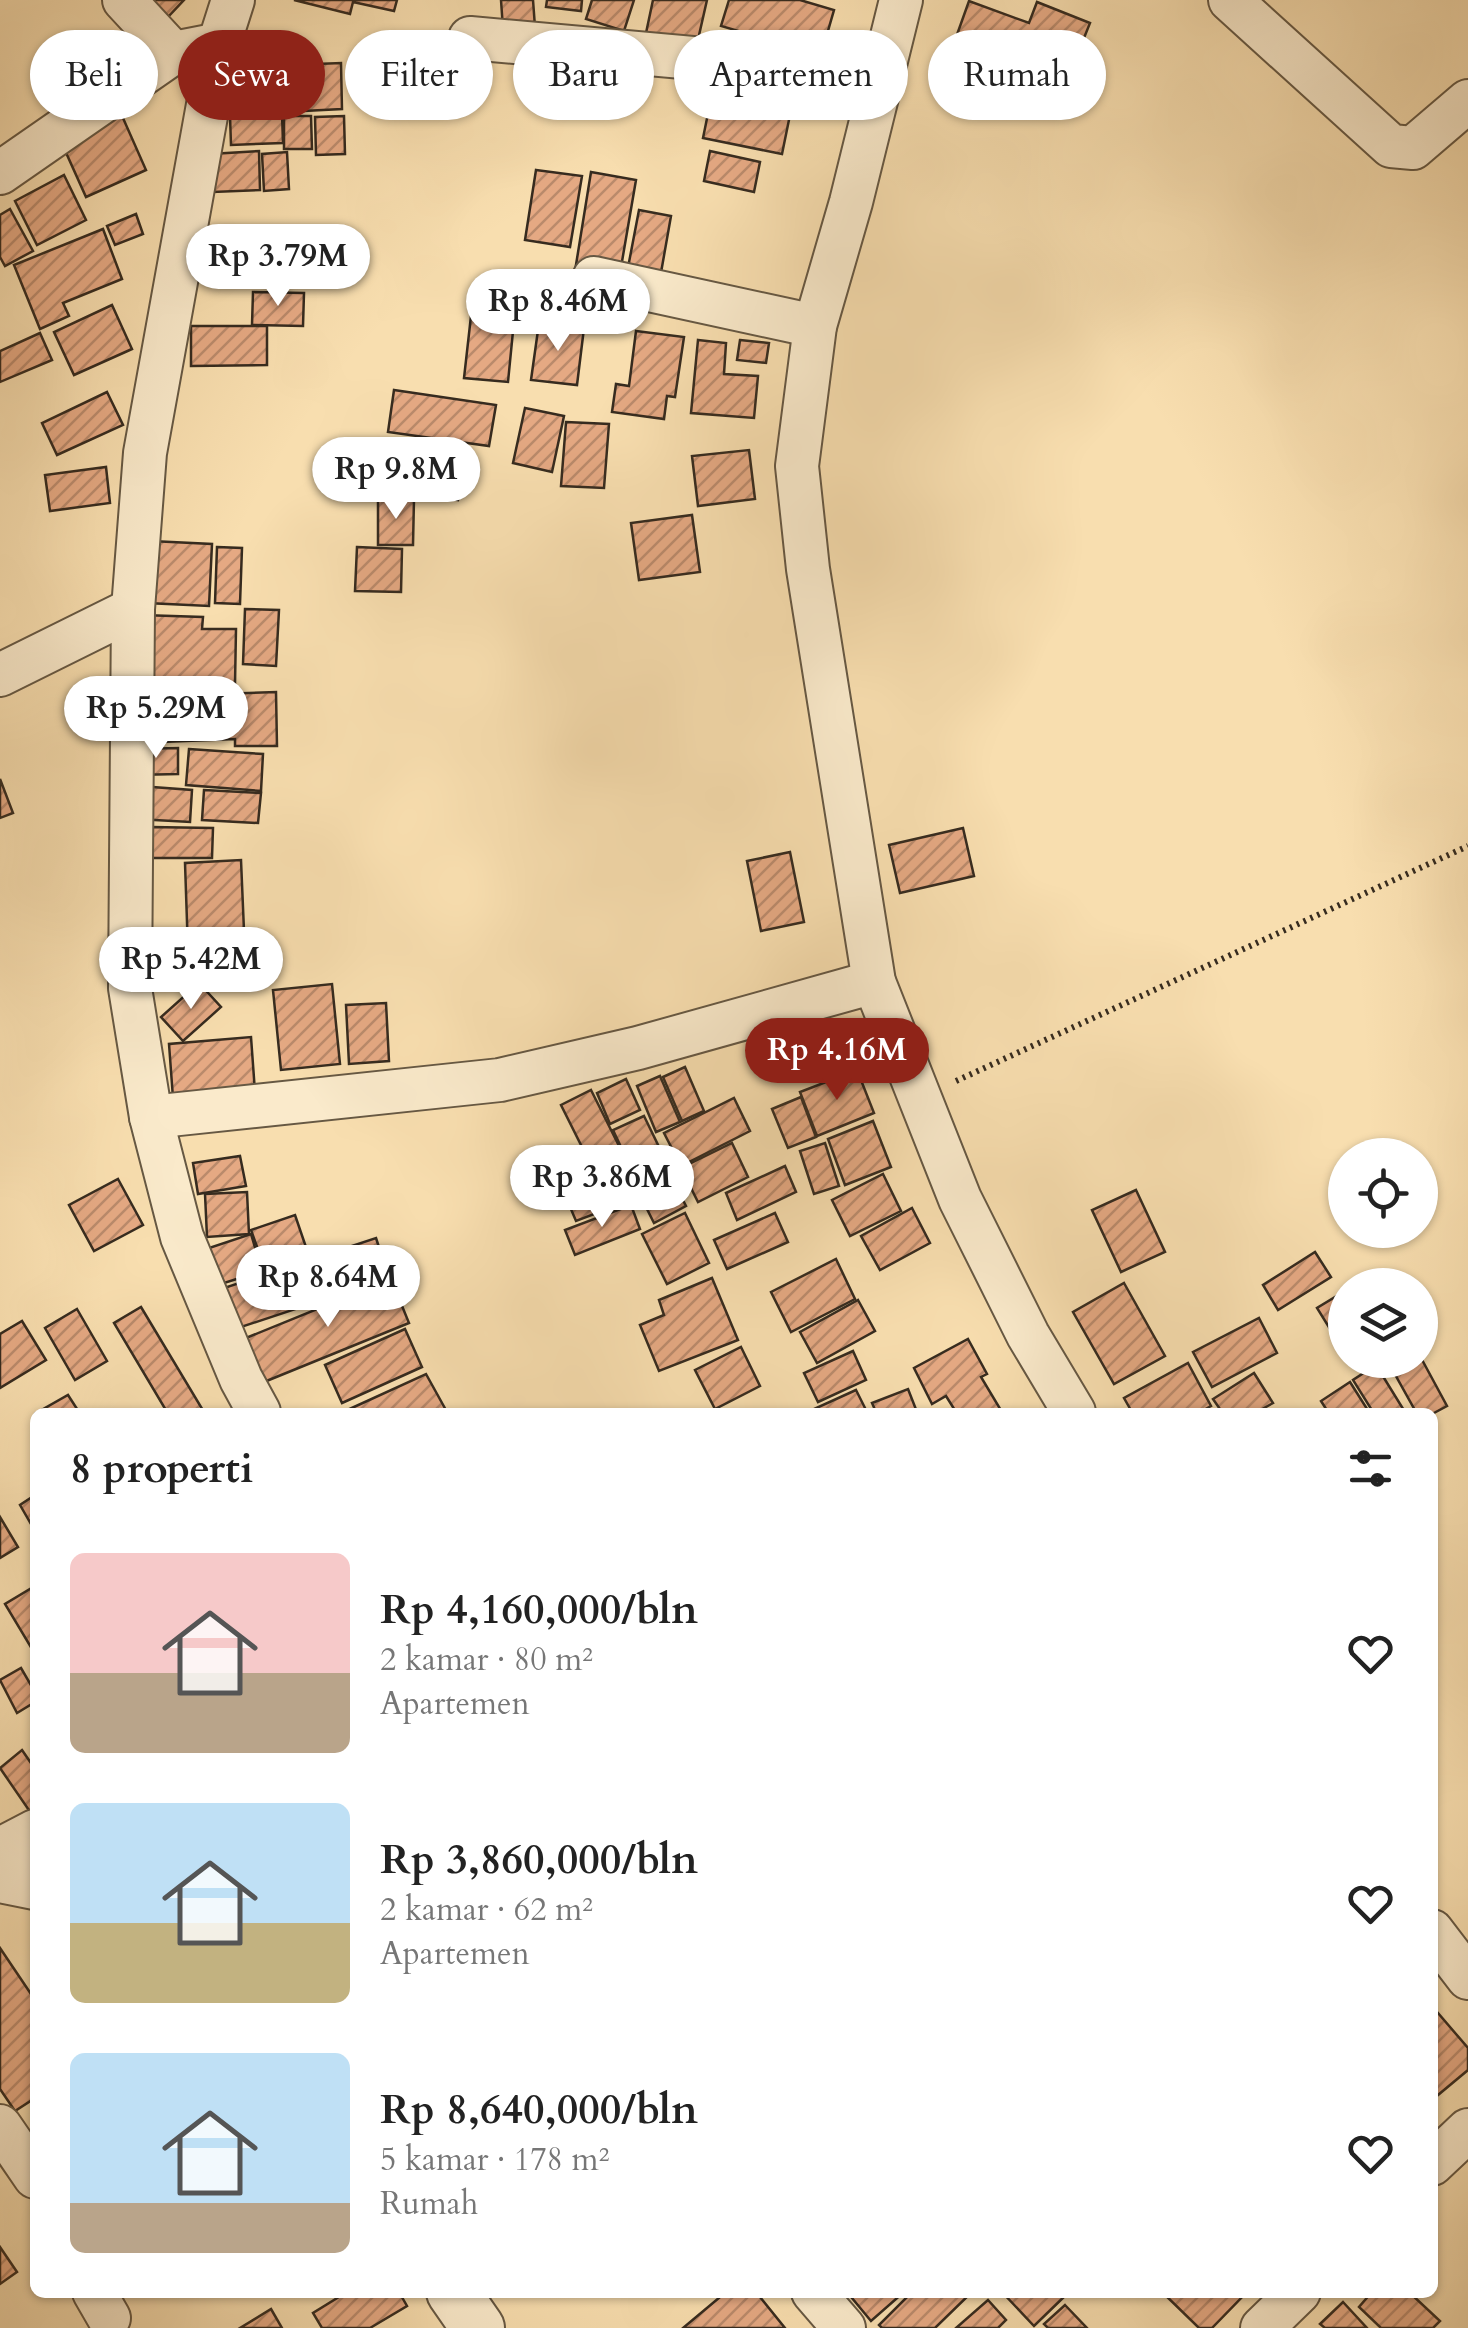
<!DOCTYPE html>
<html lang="id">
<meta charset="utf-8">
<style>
:root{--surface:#fff;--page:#f2f2f2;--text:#222;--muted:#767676;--accent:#8f2418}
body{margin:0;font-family:Cardo,serif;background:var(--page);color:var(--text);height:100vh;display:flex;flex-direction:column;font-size:38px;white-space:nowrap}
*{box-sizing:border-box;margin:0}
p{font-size:32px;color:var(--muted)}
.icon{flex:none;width:55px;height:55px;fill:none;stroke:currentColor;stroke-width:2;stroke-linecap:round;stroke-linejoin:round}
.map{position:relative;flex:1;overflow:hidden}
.side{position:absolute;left:30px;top:1408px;width:1408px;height:890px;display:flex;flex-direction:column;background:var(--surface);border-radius:15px;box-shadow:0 2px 8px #0004}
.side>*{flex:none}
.banner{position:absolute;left:30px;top:30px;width:1410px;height:90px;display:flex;gap:20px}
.controls{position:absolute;left:1328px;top:1138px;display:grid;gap:20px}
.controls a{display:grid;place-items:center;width:110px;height:110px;border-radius:50%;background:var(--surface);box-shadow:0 2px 8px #0004;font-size:50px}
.price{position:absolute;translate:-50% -85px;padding:0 22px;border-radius:35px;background:#fff;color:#222;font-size:32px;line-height:65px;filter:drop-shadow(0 2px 5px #0008)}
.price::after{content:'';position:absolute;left:50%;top:60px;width:30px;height:22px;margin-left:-15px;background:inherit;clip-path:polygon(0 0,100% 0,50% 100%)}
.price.active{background:var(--accent);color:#fff}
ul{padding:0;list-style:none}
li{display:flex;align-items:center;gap:30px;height:250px;padding:0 40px}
li span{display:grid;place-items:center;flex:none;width:280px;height:200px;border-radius:15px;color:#555}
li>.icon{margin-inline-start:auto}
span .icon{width:120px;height:120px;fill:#fffc;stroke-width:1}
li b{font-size:42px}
h2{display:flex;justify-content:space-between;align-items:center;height:120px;padding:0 40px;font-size:42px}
.pill{padding:0 35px;border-radius:45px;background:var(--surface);box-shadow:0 2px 8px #0004;font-size:35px;line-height:90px}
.pill.active{background:var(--accent);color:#fff}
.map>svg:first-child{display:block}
.building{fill:url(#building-hatch);stroke:#362b1f;stroke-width:2.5}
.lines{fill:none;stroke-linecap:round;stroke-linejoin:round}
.minor-casing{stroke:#665843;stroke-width:46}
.tertiary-casing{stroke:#665843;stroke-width:56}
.path{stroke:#362b1f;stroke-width:6;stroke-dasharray:2.5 5;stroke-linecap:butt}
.minor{stroke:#faeacb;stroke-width:42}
.tertiary{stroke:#faeacb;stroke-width:52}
</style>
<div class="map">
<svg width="1468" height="2328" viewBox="0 0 1468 2328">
<defs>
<pattern id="building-hatch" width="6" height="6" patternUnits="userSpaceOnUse" patternTransform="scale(2.5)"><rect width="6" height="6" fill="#e5a983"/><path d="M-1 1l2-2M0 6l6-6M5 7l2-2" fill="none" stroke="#ba8a6b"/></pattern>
</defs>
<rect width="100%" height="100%" fill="#f8deaf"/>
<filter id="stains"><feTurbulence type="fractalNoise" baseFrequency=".002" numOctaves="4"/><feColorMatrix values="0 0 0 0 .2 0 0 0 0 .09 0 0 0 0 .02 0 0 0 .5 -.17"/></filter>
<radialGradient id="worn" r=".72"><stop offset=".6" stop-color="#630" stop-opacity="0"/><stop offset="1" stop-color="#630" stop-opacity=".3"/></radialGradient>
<!-- building -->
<g class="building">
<path d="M147,0H184L167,18Z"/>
<path d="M294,0H397L394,11L353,2L350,14Z"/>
<path d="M501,0H533L535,27L503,29Z"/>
<path d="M547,0H582L581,11L546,7Z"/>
<path d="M592,0H634L624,31L586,19Z"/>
<path d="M653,0H707L697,44L646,33Z"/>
<path d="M729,0H800L834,10L821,55L721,26Z"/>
<path d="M969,1L1029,23L1037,2L1090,23L1066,83L954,43Z"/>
<path d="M341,63L342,109L265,113L264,66Z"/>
<path d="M712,94L791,110L782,154L703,138Z"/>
<path d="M119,109L146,170L86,197L59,137Z"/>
<path d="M282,114L283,143L231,145L230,116Z"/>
<path d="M284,116H311L312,149H284Z"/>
<path d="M344,116L345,154L316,155L315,117Z"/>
<path d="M259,151L260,190L213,192L211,154Z"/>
<path d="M710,151L760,162L754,192L704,181Z"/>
<path d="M287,152L289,189L264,191L262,154Z"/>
<path d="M536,170L582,176L570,247L525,240Z"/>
<path d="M591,172L636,180L619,279L575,271Z"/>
<path d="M64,175L86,220L37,245L15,201Z"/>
<path d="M10,209L33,251L5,266L0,257V215Z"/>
<path d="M639,210L671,216L659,284L626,278Z"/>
<path d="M136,214L143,234L115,245L107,226Z"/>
<path d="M103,229L122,279L63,303L69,316L40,329L14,265Z"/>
<path d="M253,292L304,293L303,326L252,325Z"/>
<path d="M112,305L132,349L74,375L54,332Z"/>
<path d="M471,316L514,321L508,382L464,378Z"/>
<path d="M539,323L584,328L577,385L531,380Z"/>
<path d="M191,326H267V365L191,366Z"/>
<path d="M636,331L684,337L675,397L667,396L664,419L612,412L616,384L629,386Z"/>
<path d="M40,333L52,360L0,382V351Z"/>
<path d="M698,340L726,343L724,374L758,376L754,418L691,413Z"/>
<path d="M740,340L769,343L766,363L737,360Z"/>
<path d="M394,390L496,405L489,446L388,432Z"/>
<path d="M107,392L123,425L57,455L42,423Z"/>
<path d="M525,408L564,416L552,472L513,463Z"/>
<path d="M566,422L609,424L604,488L561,486Z"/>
<path d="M414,440L467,448L458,500L406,492Z"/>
<path d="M749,450L755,499L698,506L692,456Z"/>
<path d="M106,467L110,503L50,511L45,475Z"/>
<path d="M378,499H414L413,545H378Z"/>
<path d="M692,515L700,572L639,580L631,523Z"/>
<path d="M151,541L212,544L209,606L147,603Z"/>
<path d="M217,547L242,548L240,604L215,603Z"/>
<path d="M357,547L402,549L401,592L355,591Z"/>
<path d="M245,609L279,610L276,666L243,664Z"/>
<path d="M141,615L203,617L202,629H236L235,684L139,683Z"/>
<path d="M276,692L277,746H235V739L162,742L161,696Z"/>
<path d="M178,748V774L135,775L134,749Z"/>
<path d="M189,749L263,754L261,791L186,785Z"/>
<path d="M0,779L13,813L0,818Z"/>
<path d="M139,786L192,790L190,822L137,819Z"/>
<path d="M204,790L261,793L258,823L202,820Z"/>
<path d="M150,827L213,828L212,858H150Z"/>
<path d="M963,828L974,876L900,893L889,845Z"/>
<path d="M790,852L804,922L761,931L747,861Z"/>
<path d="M241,860L246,978L189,981L185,863Z"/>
<path d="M199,983L221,1007L183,1041L161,1017Z"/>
<path d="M332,984L340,1064L281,1070L273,990Z"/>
<path d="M386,1003L389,1061L349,1064L346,1005Z"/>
<path d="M251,1037L255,1092L173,1098L169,1044Z"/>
<path d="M685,1067L704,1111L682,1121L663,1077Z"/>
<path d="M857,1070L874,1113L817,1136L800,1092Z"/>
<path d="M660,1076L680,1122L656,1132L637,1086Z"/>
<path d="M626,1079L640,1110L610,1124L597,1093Z"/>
<path d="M591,1090L620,1148L590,1163L561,1105Z"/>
<path d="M801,1097L816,1137L788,1148L772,1109Z"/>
<path d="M734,1098L750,1131L681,1166L664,1133Z"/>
<path d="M644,1116L660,1149L629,1164L613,1130Z"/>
<path d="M873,1121L891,1167L845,1185L828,1139Z"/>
<path d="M732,1143L748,1177L698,1202L681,1168Z"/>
<path d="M825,1143L839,1186L814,1194L800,1151Z"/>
<path d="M240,1156L246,1186L198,1194L193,1163Z"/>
<path d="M623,1165L634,1197L612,1205L601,1173Z"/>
<path d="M785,1166L796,1192L737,1220L726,1193Z"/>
<path d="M593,1167L610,1208L576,1221L559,1181Z"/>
<path d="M883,1174L901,1211L850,1236L832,1200Z"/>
<path d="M118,1179L143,1225L94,1251L69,1205Z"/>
<path d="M672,1179L686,1206L654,1223L640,1195Z"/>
<path d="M1136,1190L1165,1252L1121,1272L1092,1210Z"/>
<path d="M247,1192L249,1234L207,1237L205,1194Z"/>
<path d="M631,1205L640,1229L575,1255L565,1230Z"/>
<path d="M912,1208L930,1243L880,1270L861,1236Z"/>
<path d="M685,1213L709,1263L667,1284L642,1234Z"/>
<path d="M775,1213L788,1242L727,1269L714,1240Z"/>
<path d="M295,1215L308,1253L265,1269L251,1230Z"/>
<path d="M251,1234L262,1271L221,1284L209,1248Z"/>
<path d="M376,1238L389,1278L235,1329L221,1289Z"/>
<path d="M1315,1252L1331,1277L1278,1310L1263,1285Z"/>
<path d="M836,1259L855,1299L791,1332L771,1292Z"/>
<path d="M712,1278L738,1340L659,1371L640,1325L664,1315L659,1300Z"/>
<path d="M391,1279L409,1323L264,1382L246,1338Z"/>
<path d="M1124,1283L1165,1356L1114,1384L1073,1312Z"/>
<path d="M1345,1291V1353L1317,1308Z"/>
<path d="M858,1300L875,1331L817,1363L800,1332Z"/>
<path d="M141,1307L204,1412H167L114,1323Z"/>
<path d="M77,1309L107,1361L75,1380L45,1328Z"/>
<path d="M1259,1318L1277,1353L1212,1387L1193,1352Z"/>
<path d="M22,1321L46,1360L0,1388V1334Z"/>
<path d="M405,1329L422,1367L342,1403L325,1365Z"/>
<path d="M968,1339L987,1374L981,1377L1002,1412H956L946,1396L932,1404L914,1368Z"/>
<path d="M741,1347L760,1386L715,1409L695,1370Z"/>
<path d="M853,1351L866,1380L818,1402L804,1373Z"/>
<path d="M1420,1356L1447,1406L1432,1414L1416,1412L1387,1360H1420Z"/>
<path d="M1188,1363L1211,1406L1200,1412H1132L1124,1398Z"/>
<path d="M1376,1365L1405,1412H1373L1353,1380Z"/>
<path d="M1254,1373L1273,1403L1257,1412H1222L1213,1399Z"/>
<path d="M426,1374L447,1412H343Z"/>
<path d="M1350,1382L1369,1412H1328L1321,1401Z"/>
<path d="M908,1389L917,1412H876L872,1403Z"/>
<path d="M856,1390L867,1412H816L814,1409Z"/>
<path d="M68,1395L79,1412H38Z"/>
<path d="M35,1495V1531L20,1505Z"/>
<path d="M0,1517L18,1547L0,1558Z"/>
<path d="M35,1586V1654L5,1604Z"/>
<path d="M21,1668L35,1692V1702L17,1713L0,1680Z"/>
<path d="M22,1750L35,1769V1819L0,1768Z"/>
<path d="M0,1948L35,2000V2098L15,2111L0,2089Z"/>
<path d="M1432,2006L1468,2048V2070L1432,2100Z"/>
<path d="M0,2247L17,2272L0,2284Z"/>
<path d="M347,2292H399L407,2306L370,2328H322L313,2313Z"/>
<path d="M726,2292H756L785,2328H683Z"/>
<path d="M847,2292H904L871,2321Z"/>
<path d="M912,2292H972L935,2328H882L879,2325Z"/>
<path d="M1002,2292H1061L1065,2296L1034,2326Z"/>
<path d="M1162,2292H1243L1245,2294L1212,2328H1199Z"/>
<path d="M1372,2292H1409L1440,2321L1433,2328H1381L1359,2307Z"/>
<path d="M988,2300L1006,2320L998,2328H956Z"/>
<path d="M1343,2302L1367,2328H1325L1320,2324Z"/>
<path d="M1065,2305L1087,2328H1048L1044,2324Z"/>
<path d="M271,2309L282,2328H240Z"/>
</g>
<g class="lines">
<defs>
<g id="minor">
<path d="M124,0L173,53"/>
<path d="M233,0L219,44L145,453L133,609L130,988L151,1117L182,1237L241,1379L259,1412"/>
<path d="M901,0L851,202L815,326L797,466L808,569L874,982L960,1199L1028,1335L1074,1412"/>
<path d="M1230,0L1391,146L1413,148L1468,101"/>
<path d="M470,38L883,75"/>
<path d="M0,173L173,53L219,44"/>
<path d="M594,278L815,326"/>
<path d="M0,675L133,609"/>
<path d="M151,1117L500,1080L638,1048L874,982"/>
<path d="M0,1849L35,1831"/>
<path d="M1432,1931L1468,1978"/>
<path d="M0,2126L35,2177"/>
<path d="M1432,2164L1468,2130"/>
<path d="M94,2292L109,2318"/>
<path d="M813,2292L844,2328"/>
<path d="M1262,2328L1299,2292"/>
</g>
<g id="tertiary">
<path d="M0,1876L35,1883"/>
<path d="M453,2292L478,2328"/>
</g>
</defs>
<!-- minor casing -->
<use href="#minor" class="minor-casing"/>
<!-- tertiary casing -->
<use href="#tertiary" class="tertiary-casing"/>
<!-- path -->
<path class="path" d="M956,1081L1468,846"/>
<!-- minor -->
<use href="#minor" class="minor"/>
<!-- tertiary -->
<use href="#tertiary" class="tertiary"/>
</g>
<rect width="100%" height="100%" filter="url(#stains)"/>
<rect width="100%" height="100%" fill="url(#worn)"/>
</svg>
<div class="controls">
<a><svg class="icon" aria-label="locate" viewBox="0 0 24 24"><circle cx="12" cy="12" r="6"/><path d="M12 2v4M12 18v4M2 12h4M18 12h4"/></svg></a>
<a><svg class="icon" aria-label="layers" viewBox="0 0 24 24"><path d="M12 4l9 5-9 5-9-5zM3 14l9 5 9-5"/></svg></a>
</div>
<b class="price" style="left:278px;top:309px">Rp 3.79M</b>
<b class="price" style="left:558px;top:354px">Rp 8.46M</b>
<b class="price" style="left:396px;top:522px">Rp 9.8M</b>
<b class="price" style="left:156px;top:761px">Rp 5.29M</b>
<b class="price" style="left:191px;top:1012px">Rp 5.42M</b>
<b class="price active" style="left:837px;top:1103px">Rp 4.16M</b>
<b class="price" style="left:602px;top:1230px">Rp 3.86M</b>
<b class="price" style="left:328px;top:1330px">Rp 8.64M</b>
<div class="banner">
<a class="pill">Beli</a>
<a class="pill active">Sewa</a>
<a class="pill">Filter</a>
<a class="pill">Baru</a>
<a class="pill">Apartemen</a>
<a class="pill">Rumah</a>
</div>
<section class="side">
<h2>8 properti<svg class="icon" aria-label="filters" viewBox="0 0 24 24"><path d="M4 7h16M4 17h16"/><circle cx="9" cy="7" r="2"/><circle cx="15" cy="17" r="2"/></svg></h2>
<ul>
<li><span style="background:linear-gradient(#f6c9c9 60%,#b9a48a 0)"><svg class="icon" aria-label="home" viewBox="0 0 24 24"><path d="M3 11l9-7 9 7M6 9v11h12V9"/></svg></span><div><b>Rp 4,160,000/bln</b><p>2 kamar · 80 m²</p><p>Apartemen</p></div><svg class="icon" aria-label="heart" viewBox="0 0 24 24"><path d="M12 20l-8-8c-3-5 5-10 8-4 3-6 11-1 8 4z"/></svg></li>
<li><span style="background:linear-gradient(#bfe0f5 60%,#c2b280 0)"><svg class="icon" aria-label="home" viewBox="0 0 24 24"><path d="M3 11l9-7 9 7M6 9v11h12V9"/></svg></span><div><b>Rp 3,860,000/bln</b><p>2 kamar · 62 m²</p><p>Apartemen</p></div><svg class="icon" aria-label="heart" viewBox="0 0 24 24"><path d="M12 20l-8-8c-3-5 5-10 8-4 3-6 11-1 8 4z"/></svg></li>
<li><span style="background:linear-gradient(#bfe0f5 75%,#b9a48a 0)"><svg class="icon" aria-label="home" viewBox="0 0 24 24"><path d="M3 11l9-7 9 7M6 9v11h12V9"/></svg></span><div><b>Rp 8,640,000/bln</b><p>5 kamar · 178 m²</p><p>Rumah</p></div><svg class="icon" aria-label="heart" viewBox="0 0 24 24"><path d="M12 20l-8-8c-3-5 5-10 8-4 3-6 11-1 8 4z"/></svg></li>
</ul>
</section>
</div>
